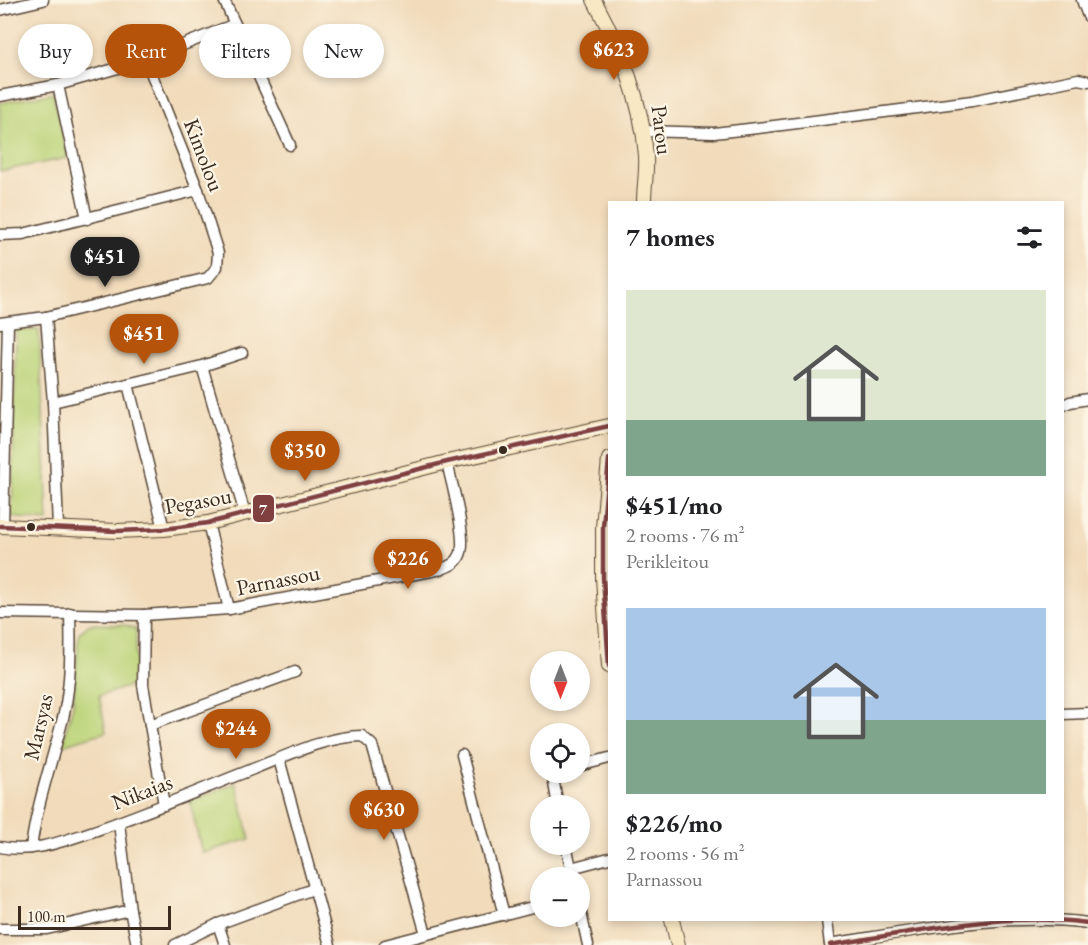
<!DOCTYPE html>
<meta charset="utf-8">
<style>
:root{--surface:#fff;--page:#f2f2f2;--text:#202124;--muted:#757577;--accent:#b45309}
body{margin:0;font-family:"EB Garamond",serif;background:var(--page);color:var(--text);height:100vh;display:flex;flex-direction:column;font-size:22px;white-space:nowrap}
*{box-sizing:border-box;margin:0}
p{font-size:20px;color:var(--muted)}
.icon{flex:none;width:33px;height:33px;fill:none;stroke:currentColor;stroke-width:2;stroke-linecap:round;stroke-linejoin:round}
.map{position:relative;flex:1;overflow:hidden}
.details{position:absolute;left:608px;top:201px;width:456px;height:720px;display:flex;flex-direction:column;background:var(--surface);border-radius:0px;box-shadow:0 3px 9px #0003}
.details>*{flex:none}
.banner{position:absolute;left:18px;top:24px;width:500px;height:54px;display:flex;gap:12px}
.needle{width:39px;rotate:180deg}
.fabs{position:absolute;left:530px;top:651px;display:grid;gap:12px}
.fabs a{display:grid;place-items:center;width:60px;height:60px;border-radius:50%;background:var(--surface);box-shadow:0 3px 9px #0003;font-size:30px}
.scale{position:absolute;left:18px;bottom:15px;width:153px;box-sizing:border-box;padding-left:6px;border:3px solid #3b2a1e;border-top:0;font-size:16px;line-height:21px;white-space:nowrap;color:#3b2a1e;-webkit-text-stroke:4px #fcf5e5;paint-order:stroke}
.price{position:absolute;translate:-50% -51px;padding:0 14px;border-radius:21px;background:var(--accent);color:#fff;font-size:20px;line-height:39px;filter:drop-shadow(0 2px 3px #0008)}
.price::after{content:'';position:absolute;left:50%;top:36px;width:18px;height:14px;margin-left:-9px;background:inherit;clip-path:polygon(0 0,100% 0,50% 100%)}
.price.selected{background:#222;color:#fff}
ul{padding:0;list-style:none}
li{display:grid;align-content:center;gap:12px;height:318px;padding:0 18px}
li span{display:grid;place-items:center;height:186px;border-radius:0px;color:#555}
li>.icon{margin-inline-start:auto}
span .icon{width:108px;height:108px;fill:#fffc;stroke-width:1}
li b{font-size:26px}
h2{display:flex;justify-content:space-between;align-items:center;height:72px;padding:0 18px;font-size:26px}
.pill{padding:0 21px;border-radius:27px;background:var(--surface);box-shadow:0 3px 9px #0003;font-size:21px;line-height:54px}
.pill.selected{background:var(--accent);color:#fff}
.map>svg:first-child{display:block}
.green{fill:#bcd479;stroke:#7c7f4c;stroke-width:1.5}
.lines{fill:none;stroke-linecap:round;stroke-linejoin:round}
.street-casing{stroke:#564536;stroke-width:13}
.secondary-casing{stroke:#564536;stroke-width:16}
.street{stroke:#fff;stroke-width:10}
.secondary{stroke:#f8e8c3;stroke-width:14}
.bus-1-casing{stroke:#fcf5e5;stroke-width:9}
.bus-1{stroke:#804040;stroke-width:4.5}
.bus-dot{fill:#3b2a1e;stroke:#fcf5e5;stroke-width:2}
.labels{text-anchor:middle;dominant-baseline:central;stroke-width:4.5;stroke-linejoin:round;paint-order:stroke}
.street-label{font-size:22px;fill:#3b2a1e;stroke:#fcf5e5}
.line-badge{stroke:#fcf5e5;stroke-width:2}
.badge-label{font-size:16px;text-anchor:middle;font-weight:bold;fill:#fff}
</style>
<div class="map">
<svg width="1088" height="945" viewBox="0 0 1088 945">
<rect width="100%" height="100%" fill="#fcf5e5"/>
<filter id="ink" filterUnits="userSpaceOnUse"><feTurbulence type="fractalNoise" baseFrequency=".0167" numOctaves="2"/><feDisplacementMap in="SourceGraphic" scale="12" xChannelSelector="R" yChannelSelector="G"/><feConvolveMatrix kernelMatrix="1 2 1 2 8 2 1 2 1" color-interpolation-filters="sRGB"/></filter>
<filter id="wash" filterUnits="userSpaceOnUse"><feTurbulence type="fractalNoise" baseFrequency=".008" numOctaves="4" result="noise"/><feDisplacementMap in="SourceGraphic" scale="24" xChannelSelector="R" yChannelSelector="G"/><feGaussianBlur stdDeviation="1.35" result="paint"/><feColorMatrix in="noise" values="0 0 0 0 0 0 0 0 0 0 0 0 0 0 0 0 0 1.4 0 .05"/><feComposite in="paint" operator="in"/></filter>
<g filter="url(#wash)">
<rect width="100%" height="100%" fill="#f1dbbb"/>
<!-- green -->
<g class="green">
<path d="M53,93L68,158L0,171V103Z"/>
<path d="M16,330H39L48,521L12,517Z"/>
<path d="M90,624L125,625L136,629V684L99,696L106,732L62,745L73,705L79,633Z"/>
<path d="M236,783L250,839L202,853L190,801Z"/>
</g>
</g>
<g filter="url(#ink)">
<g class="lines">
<defs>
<g id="street">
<path d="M224,0L290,145"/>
<path d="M1082,0L1088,16"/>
<path d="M0,10L43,0"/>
<path d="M58,85L87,219"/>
<path d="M0,96L58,85L146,60L235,24"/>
<path d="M642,131L714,133L766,127L972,101L1078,79L1088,81"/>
<path d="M0,235L23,234L198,190"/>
<path d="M46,317L53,402L58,528"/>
<path d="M0,323L46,317L208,278L217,267L218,253L198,190L146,60"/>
<path d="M202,366L245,514"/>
<path d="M128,384L164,529"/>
<path d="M53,402L202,366L242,353"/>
<path d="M1062,406L1070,402L1088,399"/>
<path d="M208,523L229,609"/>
<path d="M3,526L8,323"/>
<path d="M0,613L144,615L229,609L442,569C449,566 457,563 460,555C468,540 451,481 447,462"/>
<path d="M144,615L143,685L164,805"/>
<path d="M1062,714L1088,713"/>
<path d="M150,725L295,672"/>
<path d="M462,755L504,915"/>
<path d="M279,759L330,945"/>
<path d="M579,766L609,758"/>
<path d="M552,772L558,806"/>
<path d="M119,823L130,910L137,945"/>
<path d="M566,844L573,878"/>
<path d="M0,847C29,853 58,843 85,834C142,815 197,791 253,769C286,756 327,736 362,736L372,745L426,934"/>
<path d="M31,848C37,802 53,759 64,714C71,681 71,647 70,613"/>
<path d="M571,868L609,858"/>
<path d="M579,904L588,945"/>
<path d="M827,920L830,945"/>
<path d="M218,924L225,945"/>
<path d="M0,929H47L130,910"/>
<path d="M830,944C915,931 1002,912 1088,923"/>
<path d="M175,945L218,924L313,889"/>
<path d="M385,945L540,905"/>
</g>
<g id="secondary">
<path d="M594,0C621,50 642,100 646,156C647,171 644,187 644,202"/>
<path d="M609,459L603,527V578L609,666"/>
<path d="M0,526L117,531L164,529L208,523L447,462L609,426"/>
<path d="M672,920L678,945"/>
</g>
</defs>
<!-- street casing -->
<use href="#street" class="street-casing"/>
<!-- secondary casing -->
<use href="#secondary" class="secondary-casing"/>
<!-- street -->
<use href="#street" class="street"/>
<!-- secondary -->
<use href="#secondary" class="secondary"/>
<defs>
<g id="bus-1">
<path d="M609,459L603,527V578L609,666"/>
<path d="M0,526L117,531L164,529L208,523L447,462L609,426"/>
<path d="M830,945C915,932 1002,911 1088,923"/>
</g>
</defs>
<!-- bus-1 casing -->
<use href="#bus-1" class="bus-1-casing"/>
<!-- bus-1 -->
<use href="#bus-1" class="bus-1"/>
</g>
</g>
<!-- markers -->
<g class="bus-dot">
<circle cx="503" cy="450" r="5"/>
<circle cx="31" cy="527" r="5"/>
</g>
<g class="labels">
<!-- street labels -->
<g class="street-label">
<text transform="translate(662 130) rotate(83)">Parou</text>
<text transform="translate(204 155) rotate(69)">Kimolou</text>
<text transform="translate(198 501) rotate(-10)">Pegasou</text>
<text transform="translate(278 580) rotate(-11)">Parnassou</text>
<text transform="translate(38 727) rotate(-77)">Marsyas</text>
<text transform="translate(142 792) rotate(-21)">Nikaias</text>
</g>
</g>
<rect class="line-badge" x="252" y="494" width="23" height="29" rx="6" fill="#804040"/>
<g class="badge-label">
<text x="263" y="515">7</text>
</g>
</svg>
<div class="fabs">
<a><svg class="needle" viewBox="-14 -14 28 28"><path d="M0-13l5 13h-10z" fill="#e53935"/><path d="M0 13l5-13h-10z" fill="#757577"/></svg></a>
<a><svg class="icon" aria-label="locate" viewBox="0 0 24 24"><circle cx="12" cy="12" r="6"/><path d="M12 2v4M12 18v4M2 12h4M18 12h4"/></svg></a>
<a>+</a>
<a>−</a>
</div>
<div class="scale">100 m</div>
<b class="price" style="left:614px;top:81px">$623</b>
<b class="price selected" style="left:105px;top:288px">$451</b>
<b class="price" style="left:144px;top:365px">$451</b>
<b class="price" style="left:305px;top:482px">$350</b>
<b class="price" style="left:408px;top:590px">$226</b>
<b class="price" style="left:236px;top:760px">$244</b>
<b class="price" style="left:384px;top:841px">$630</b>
<div class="banner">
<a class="pill">Buy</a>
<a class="pill selected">Rent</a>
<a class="pill">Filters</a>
<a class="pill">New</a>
</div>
<section class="details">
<h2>7 homes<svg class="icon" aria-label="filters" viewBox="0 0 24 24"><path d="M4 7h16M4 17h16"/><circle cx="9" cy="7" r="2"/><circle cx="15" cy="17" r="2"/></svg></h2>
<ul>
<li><span style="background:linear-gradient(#dfe7d0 70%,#7fa58c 0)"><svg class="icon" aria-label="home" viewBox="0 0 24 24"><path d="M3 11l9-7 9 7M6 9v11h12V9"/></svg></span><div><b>$451/mo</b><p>2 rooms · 76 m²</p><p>Perikleitou</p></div></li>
<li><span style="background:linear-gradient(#a9c7e8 60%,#7fa58c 0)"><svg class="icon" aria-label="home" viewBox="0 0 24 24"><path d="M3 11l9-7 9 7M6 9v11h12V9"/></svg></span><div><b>$226/mo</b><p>2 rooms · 56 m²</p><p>Parnassou</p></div></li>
</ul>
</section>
</div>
